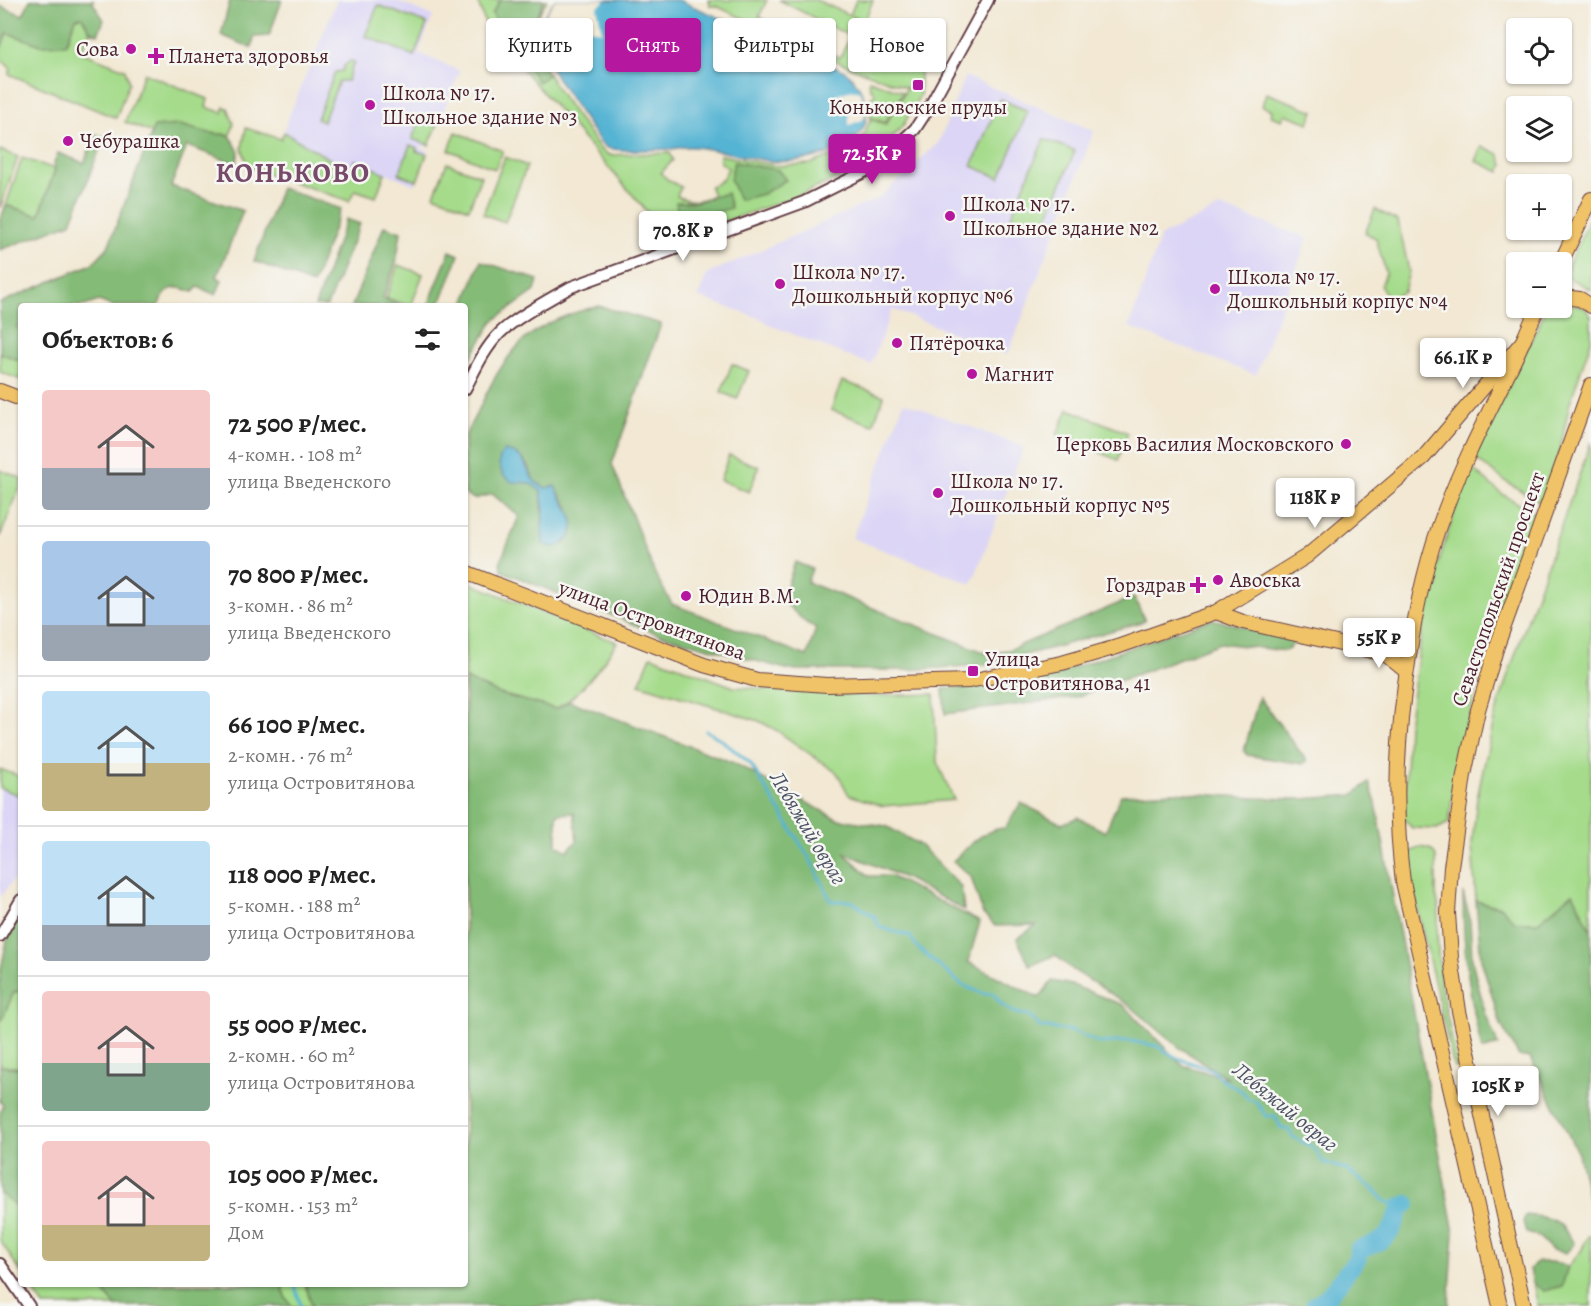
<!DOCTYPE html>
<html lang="ru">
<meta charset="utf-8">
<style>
:root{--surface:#fff;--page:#f6f6f6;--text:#222;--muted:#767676;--line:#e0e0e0;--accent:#b5179e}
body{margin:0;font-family:Alegreya,serif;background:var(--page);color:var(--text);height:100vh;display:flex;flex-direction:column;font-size:22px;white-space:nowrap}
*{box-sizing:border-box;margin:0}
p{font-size:20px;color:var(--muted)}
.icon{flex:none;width:33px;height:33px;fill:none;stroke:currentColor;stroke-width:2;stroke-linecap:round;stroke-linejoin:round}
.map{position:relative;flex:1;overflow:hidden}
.details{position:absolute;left:18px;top:303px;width:450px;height:984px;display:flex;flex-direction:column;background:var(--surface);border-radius:6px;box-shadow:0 2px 4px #0004}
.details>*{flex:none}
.banner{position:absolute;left:486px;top:18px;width:570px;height:54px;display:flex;gap:12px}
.controls{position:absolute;left:1506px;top:18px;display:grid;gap:12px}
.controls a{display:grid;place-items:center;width:66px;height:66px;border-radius:6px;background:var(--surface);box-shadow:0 2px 4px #0004;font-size:30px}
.price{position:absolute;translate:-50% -51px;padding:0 14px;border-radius:6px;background:#fff;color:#222;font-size:20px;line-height:39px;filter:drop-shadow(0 2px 3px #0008)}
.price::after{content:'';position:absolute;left:50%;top:36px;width:18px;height:14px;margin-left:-9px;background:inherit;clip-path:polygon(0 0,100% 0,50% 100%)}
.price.on{background:var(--accent);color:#fff}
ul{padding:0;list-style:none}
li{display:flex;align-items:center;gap:18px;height:150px;padding:0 24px}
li+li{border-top:2px solid var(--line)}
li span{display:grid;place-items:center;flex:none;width:168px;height:120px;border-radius:6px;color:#555}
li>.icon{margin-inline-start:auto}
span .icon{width:72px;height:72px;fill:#fffc;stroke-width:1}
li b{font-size:26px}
h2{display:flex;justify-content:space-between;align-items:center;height:72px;padding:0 24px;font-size:26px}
.chip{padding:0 21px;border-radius:6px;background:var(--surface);box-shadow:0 2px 4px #0004;font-size:21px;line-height:54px}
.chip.on{background:var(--accent);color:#fff}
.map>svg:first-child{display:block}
.built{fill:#dcd5f6}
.green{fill:#a5db8b;stroke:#787d5b;stroke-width:1.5}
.forest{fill:#84bb77;stroke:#676d51;stroke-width:1.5;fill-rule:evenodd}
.water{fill:#55b4d3;stroke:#506a7f;stroke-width:1.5}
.pier{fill:#f2e8d3}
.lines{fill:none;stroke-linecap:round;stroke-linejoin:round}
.stream{stroke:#55b4d3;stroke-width:3}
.river{stroke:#55b4d3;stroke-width:18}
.minor-casing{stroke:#633d44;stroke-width:14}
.major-casing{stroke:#633d44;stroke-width:16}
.minor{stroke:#fff;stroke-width:10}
.major{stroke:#f1c369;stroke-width:14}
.poi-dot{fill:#b5179e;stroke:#f6f6f2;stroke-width:2}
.labels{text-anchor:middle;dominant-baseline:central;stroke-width:5;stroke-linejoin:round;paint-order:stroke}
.poi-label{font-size:21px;fill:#4a1f2b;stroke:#f6f6f2;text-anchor:start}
.street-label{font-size:21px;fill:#4a1f2b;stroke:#f6f6f2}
.water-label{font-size:22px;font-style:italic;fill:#4e5366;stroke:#f6f6f2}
.district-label{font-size:27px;font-weight:bold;letter-spacing:1.5px;fill:#784a6a;stroke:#f6f6f2}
</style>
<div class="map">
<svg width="1591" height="1306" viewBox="0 0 1591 1306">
<rect width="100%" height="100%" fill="#f6f6f2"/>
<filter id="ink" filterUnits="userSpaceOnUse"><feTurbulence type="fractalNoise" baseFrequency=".0167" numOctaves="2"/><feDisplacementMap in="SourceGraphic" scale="12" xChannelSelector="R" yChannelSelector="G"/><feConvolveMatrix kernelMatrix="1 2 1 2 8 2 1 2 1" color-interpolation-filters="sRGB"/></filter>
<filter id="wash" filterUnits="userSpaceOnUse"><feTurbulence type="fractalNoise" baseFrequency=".008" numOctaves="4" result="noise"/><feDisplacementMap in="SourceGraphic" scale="24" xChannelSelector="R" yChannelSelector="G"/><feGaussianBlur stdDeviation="1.35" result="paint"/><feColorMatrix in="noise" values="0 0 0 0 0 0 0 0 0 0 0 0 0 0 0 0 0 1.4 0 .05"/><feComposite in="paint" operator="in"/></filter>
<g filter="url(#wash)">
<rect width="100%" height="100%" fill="#f2e8d3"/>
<!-- built -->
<g class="built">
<path d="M337,0H394L433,16L418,53L460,71L428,147L421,145L420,148L428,151L415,185L355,160L350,171L284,132L287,121Z"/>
<path d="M965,76L1094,131L1008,355L892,309L871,365L770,325L762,319L698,297L707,274L879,198L939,142Z"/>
<path d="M1220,207L1308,238L1256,375L1129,327L1161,236Z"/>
<path d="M904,402L1024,447L972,584L852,538Z"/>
<path d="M0,788L21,796V870L0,897Z"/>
</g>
<!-- green -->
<g class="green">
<path d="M477,0H547C542,8 535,20 533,30C527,57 585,126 601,150L609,155L670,153L673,160L661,173L668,180L681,187L677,196C689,202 702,202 713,195L710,187L722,180L728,168L720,162V155L777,166L810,164L849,149L864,136L870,119L886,124L907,88L853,68L716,6H710L709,0H767L759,17L840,58L850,36L779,0H816L850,15L856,0H873L865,20L852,16L885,31L876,52L920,71V95L904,124L884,147L867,161L847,174L800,195L672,240L519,65L485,23Z"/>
<path d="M378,5L427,24L414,56L365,36Z"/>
<path d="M82,17L90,31L81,52L125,69L129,83L116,118L9,74L11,69L0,58V50L7,32L41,45L75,18Z"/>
<path d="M350,61L354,62L347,81H339L323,122L317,119L335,72L342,71L344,66Z"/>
<path d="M144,73L208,99L206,107L223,113L224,107L228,108L234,124L230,135L209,133L179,125L154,127L152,133L125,122Z"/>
<path d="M869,80L903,92L885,123L870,117L871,97L875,94L873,90L870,89Z"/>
<path d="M1266,93L1314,111L1309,123L1285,114L1282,120L1271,116L1272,110L1262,106Z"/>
<path d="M1000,99L1028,111L1000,178L972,166Z"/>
<path d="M421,117L438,124L429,145L412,139Z"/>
<path d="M246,128L281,139L284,132L350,171L355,160L385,173L376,197L355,190L349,201L248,167L242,148Z"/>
<path d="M456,132L503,151L495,169L449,150Z"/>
<path d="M1044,139L1075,151L1043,229L1011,216Z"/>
<path d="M410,145L417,148L416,151L427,154L417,181L399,174Z"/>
<path d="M1482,146L1499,154L1503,165L1500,172L1476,161Z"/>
<path d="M0,150L18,157L0,208Z"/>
<path d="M505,157L527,166L505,222L483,214Z"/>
<path d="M22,158L55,169L39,216L6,205Z"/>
<path d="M447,163L481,176L469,209L434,195Z"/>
<path d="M1375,209L1398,221L1409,271L1404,292L1388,299L1381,286L1386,273L1376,238L1365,233Z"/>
<path d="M1591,216V290L1564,275Z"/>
<path d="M398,265L423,274L411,306L386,298Z"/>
<path d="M1562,302L1584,307L1591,316V341L1570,402L1559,455L1541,503L1505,481L1473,457L1547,308H1562Z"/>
<path d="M0,353L21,361V380L0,372Z"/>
<path d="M732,364L749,371L737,399L721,392Z"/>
<path d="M842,381L884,396L873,425L831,410Z"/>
<path d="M1068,409L1128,433L1118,460L1057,435Z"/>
<path d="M1591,442V931L1573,893L1538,922H1515L1501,907L1476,901L1472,844L1477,798L1494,720L1507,678Z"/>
<path d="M729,455L759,467L749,492L720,480Z"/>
<path d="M1469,466L1502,494L1536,514L1481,669L1454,778L1449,823L1437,829L1412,828L1404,819L1408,726L1426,603Z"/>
<path d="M0,470L21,478V485L0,537Z"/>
<path d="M465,581L603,637L617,642C601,667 581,694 556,709L500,694L465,679Z"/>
<path d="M651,656L734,687L870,696L934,694L937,762L954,800L883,806L849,795L837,773L776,730L759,721L639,684Z"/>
<path d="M0,769L21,777V796L0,788Z"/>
<path d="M1421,847L1432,850L1436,857V895L1439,908L1437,933L1440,983L1458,1067L1454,1068L1407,863L1410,852Z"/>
<path d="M21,991V1068L0,1066V1023L14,992Z"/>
<path d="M0,1193L21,1210V1273L0,1240Z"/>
<path d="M1588,1236H1591V1306H1538L1533,1283L1544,1291L1562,1286L1568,1266L1581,1251Z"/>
<path d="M29,1284H97L116,1306H44Z"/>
<path d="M282,1284H305L312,1306H292L285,1297Z"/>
</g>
<!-- forest -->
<g class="forest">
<path d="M30,0H94L93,3L104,20L98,34L90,31L82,17L76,18L66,44L41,45L7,33L0,50V6L23,15Z"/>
<path d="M230,0H282L269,36L254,37L252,48L221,35Z"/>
<path d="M500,0H544L531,30V39L548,75L538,82L492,14Z"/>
<path d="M179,125L209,133L230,135L239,152L236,164L187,146L171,186L243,211L217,277L222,280L216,295L198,287L193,292C174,284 166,287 158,306H112L99,301L84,306H21V324L16,327L21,330V361L0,353V303L92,264L108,247L154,127Z"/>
<path d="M95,134L104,138L71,223L0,250V221L6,205L39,216L55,170L54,163L58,153L84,163Z"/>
<path d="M734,162L778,170L786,180L763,194L739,200L730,179Z"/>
<path d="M281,188L341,209L313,284L254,261Z"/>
<path d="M727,193L731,208L679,223L676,202H696Z"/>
<path d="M346,219L360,224L327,306H315Z"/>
<path d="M384,226L401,232L396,263L383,298L402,306H352Z"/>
<path d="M450,251L459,255L439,306H428Z"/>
<path d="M481,261L538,280L535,291L493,321L465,367V306H463Z"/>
<path d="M599,306L661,324L612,464L655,574L672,604L807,656L816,628L806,623L782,600L795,562L812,569L807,582L986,653L1009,650L1134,597L1145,621L1056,647L984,665L907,670H789L658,634L502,571L500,563L519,516L492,494L474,499L465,494C465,479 462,452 465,438C468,427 476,415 481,405C508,345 534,321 599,306ZM523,459L529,468L534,481L545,488L555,487L569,508L564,544H543C542,525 544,510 541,491L530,483Z"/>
<path d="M1212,619L1294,640L1293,644L1285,651L1220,643L1077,697L945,714L943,689L1055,674Z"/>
<path d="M465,679L500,694L556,709L570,701L734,763L837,819L886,826L920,845L961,887L964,910L905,878L843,852L869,876H890L980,922L968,962L1039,998L1052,981L1072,985L1123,1005L1182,1065L1229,1079L1180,1048L1129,1005L1073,970L1055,955L1030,966L1017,939L1036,925L995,926L983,914L971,877L953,861C969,846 983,829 1005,828L1021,803L1062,824L1078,817L1105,832L1121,795L1174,792L1255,798L1303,799L1353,795L1369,782L1376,803L1454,1233L1449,1306H312L305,1284H465ZM574,813L577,841L567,851L557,845V814Z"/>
<path d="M1259,697L1307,761L1303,764L1247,755L1244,751Z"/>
<path d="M1463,893L1470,919L1472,961L1485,1012L1498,1045L1482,1050C1469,994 1463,950 1463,893Z"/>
<path d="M1573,893L1591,931V1209L1578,1154L1530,1058L1519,1056L1501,1025L1481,959L1476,901L1501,907L1515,922H1538Z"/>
<path d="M21,909V991L14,992L0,1023V973L10,926Z"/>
<path d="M0,1066L21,1068V1210L0,1193V1113L3,1105L0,1101Z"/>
<path d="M1526,1215C1552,1218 1561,1219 1574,1244L1566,1253L1552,1250L1538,1236L1526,1233L1523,1221Z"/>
<path d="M1537,1262H1552L1568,1266L1562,1286L1544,1291L1533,1283L1530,1269Z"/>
<path d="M97,1284H282L285,1297L292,1306H116Z"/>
</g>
<!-- water -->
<g class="water">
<path d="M555,0H678L845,71C859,83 868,99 866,118C863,153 798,164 770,161C744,158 720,149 693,147C686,146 678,148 671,149C651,150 626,152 607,148L601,143C587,122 535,53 538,33C539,22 548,10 555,0Z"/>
<path d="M505,451C526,454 524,465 533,479C535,483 541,485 545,488L555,486C562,504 586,523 565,542C558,549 551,547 543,544L542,525L544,512L541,491L530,483L512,482L503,475L499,464L500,456Z"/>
</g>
<!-- pier -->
<g class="pier">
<path d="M555,0H606L597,7L602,32L579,26L573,48L557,35L550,67L545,59L552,29L548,24L546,14Z"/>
<path d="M853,90L858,91L862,96L867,111L863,120L849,125V111L843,107L837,94Z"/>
</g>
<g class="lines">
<!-- stream -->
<g class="stream">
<path d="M706,731L719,738L750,763L811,861L831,901H851L875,917L879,927L910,936L918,948L962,985L984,994L993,993L1002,1005L1013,1012L1029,1016L1040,1027L1073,1031L1099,1043L1130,1041L1157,1046L1177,1058L1212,1070L1225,1082L1242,1091L1248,1099L1255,1100L1266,1116H1275L1281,1128L1289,1130L1293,1137L1314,1148L1323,1162L1347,1170L1376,1191L1383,1200L1401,1207"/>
<path d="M294,1284L301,1306"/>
</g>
<!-- river -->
<path class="river" d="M1314,1306L1329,1295L1358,1258V1250C1389,1239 1390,1238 1401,1207L1407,1204"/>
</g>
</g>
<g filter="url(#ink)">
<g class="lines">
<defs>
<g id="minor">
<path d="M465,389C475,370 484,349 500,333C516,317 551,298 571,287L804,202L874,167L915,129L930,106L988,0"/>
<path d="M0,936L21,900"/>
<path d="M0,1264L29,1306"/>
</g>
<g id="major">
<path d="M1561,262L1591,199"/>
<path d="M1562,297L1580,299L1591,306"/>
<path d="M0,391L21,399"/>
<path d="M465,572L704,665L757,680L827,685L969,681L1062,663L1117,647L1216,612L1307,556L1423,458L1524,340"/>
<path d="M1216,612L1243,622L1385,654L1406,671"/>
<path d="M1500,1306L1403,882C1393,804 1397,733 1409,656C1416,606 1427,557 1445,510C1463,462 1487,416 1510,369C1520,349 1528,328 1538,308"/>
<path d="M1524,1306L1459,1011L1451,958L1448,913L1451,867L1464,775L1478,710L1497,646L1591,385"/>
</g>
</defs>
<!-- minor casing -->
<use href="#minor" class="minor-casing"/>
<!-- major casing -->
<use href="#major" class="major-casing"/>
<!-- minor -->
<use href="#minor" class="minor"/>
<!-- major -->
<use href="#major" class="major"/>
</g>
</g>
<!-- markers -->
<g class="poi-dot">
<circle cx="131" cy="49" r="6"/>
<path d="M153 47h6v6h6v6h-6v6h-6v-6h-6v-6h6z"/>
<rect x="912" y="79" width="12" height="12" rx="3"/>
<circle cx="370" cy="105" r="6"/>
<circle cx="68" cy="141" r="6"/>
<circle cx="950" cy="216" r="6"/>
<circle cx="780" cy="284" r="6"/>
<circle cx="1215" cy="289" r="6"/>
<circle cx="897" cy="343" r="6"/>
<circle cx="972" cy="374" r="6"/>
<circle cx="1346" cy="444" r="6"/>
<circle cx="938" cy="493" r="6"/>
<circle cx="1218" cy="580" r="6"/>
<path d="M1195 576h6v6h6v6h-6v6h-6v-6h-6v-6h6z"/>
<circle cx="686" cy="596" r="6"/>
<rect x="967" y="665" width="12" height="12" rx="3"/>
</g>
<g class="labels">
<!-- poi labels -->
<g class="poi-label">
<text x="119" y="49" text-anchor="end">Сова</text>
<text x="168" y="56">Планета здоровья</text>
<text x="382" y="93">Школа № 17.<tspan x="382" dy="24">Школьное здание №3</tspan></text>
<text x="918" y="107" text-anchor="middle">Коньковские пруды</text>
<text x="80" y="141">Чебурашка</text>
<text x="962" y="204">Школа № 17.<tspan x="962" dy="24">Школьное здание №2</tspan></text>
<text x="792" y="272">Школа № 17.<tspan x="792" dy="24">Дошкольный корпус №6</tspan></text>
<text x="1227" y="277">Школа № 17.<tspan x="1227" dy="24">Дошкольный корпус №4</tspan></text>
<text x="909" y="343">Пятёрочка</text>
<text x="984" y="374">Магнит</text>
<text x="1334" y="444" text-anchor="end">Церковь Василия Московского</text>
<text x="950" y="481">Школа № 17.<tspan x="950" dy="24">Дошкольный корпус №5</tspan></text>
<text x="1230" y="580">Авоська</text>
<text x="1186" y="585" text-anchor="end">Горздрав</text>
<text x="698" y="596">Юдин В.М.</text>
<text x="985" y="659">Улица<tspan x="985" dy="24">Островитянова, 41</tspan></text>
</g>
<!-- street labels -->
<g class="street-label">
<text transform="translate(1498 589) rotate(-71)">Севастопольский проспект</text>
<text transform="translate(652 620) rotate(20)">улица Островитянова</text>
</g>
<!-- water labels -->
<g class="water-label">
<text transform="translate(808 828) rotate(59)">Лебяжий овраг</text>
<text transform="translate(1285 1107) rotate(39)">Лебяжий овраг</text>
</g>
<!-- district labels -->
<g class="district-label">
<text x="293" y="173">КОНЬКОВО</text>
</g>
</g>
</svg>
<div class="controls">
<a><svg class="icon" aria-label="locate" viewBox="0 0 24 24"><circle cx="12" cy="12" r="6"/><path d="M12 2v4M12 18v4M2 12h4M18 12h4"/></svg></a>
<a><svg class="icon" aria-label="layers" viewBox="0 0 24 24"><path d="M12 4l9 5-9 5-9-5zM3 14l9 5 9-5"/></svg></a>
<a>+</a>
<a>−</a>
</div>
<b class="price on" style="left:872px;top:185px">72.5K ₽</b>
<b class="price" style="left:683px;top:262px">70.8K ₽</b>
<b class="price" style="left:1463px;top:389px">66.1K ₽</b>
<b class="price" style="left:1315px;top:529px">118K ₽</b>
<b class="price" style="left:1379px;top:669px">55K ₽</b>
<b class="price" style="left:1498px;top:1117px">105K ₽</b>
<div class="banner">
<a class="chip">Купить</a>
<a class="chip on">Снять</a>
<a class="chip">Фильтры</a>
<a class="chip">Новое</a>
</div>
<section class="details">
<h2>Объектов: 6<svg class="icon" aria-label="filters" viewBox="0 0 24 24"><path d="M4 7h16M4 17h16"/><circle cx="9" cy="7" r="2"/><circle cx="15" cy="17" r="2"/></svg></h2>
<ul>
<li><span style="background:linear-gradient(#f6c9c9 65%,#9aa5b1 0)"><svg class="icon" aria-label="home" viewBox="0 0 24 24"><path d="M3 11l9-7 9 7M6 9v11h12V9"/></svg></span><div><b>72 500 ₽/мес.</b><p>4-комн. · 108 m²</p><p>улица Введенского</p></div></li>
<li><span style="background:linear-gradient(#a9c7e8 70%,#9aa5b1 0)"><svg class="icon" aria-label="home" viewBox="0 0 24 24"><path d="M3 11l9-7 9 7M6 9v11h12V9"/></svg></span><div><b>70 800 ₽/мес.</b><p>3-комн. · 86 m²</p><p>улица Введенского</p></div></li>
<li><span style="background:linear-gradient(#bfe0f5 60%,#c2b280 0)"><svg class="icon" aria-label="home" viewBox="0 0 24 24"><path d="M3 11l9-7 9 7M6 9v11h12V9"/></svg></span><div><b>66 100 ₽/мес.</b><p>2-комн. · 76 m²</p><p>улица Островитянова</p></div></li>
<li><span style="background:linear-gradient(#bfe0f5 70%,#9aa5b1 0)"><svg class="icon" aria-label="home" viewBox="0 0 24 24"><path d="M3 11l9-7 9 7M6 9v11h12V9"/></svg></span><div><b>118 000 ₽/мес.</b><p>5-комн. · 188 m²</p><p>улица Островитянова</p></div></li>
<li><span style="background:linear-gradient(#f6c9c9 60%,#7fa58c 0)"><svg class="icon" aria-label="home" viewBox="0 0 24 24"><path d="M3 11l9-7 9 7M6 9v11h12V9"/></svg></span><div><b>55 000 ₽/мес.</b><p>2-комн. · 60 m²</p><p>улица Островитянова</p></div></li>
<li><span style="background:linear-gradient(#f6c9c9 70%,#c2b280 0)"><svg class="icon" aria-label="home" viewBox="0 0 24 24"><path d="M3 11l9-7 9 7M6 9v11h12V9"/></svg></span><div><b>105 000 ₽/мес.</b><p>5-комн. · 153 m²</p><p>Дом</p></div></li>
</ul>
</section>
</div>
